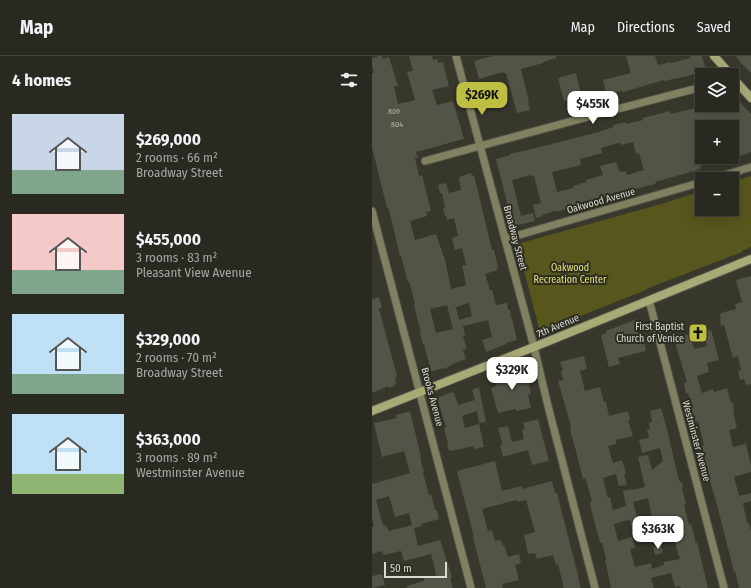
<!DOCTYPE html>
<meta charset="utf-8">
<style>
:root{--surface:#292921;--page:#31312a;--text:#f1f3f6;--muted:#a5a6a5;--line:#45453f;--accent:#bebf42}
body{margin:0;font-family:"Fira Sans Condensed",sans-serif;background:var(--page);color:var(--text);height:100vh;display:flex;flex-direction:column;font-size:15px;white-space:nowrap}
*{box-sizing:border-box;margin:0}
p{font-size:13px;color:var(--muted)}
.icon{flex:none;width:22px;height:22px;fill:none;stroke:currentColor;stroke-width:2;stroke-linecap:round;stroke-linejoin:round}
.map{position:relative;flex:1;overflow:hidden}
.sheet{display:flex;flex-direction:column;background:var(--surface);width:372px}
.sheet>*{flex:none}
.controls{position:absolute;left:323px;top:12px;display:grid;gap:8px}
.controls a{display:grid;place-items:center;width:44px;height:44px;border-radius:0px;background:var(--surface);box-shadow:0 4px 16px #0002,0 0 0 1px var(--line);font-size:20px}
.scale{position:absolute;left:12px;bottom:10px;width:63px;box-sizing:border-box;padding-left:4px;border:2px solid #d9dad3;border-top:0;font-size:11px;line-height:14px;white-space:nowrap;color:#d9dad3;-webkit-text-stroke:3px #2d2d22;paint-order:stroke}
.price{position:absolute;translate:-50% -34px;padding:0 9px;border-radius:8px;background:#fff;color:#222;font-size:13px;line-height:26px;filter:drop-shadow(0 1px 2px #0008)}
.price::after{content:'';position:absolute;left:50%;top:24px;width:12px;height:9px;margin-left:-6px;background:inherit;clip-path:polygon(0 0,100% 0,50% 100%)}
.price.on{background:var(--accent);color:#111}
ul{padding:0;list-style:none}
li{display:flex;align-items:center;gap:12px;height:100px;padding:0 12px}
li span{display:grid;place-items:center;flex:none;width:112px;height:80px;border-radius:0px;color:#555}
li>.icon{margin-inline-start:auto}
span .icon{width:48px;height:48px;fill:#fffc;stroke-width:1}
li b{font-size:17px}
h2{display:flex;justify-content:space-between;align-items:center;height:48px;padding:0 12px;font-size:17px}
header{display:flex;align-items:center;gap:24px;box-sizing:border-box;height:56px;padding:0 20px;background:var(--surface);border-bottom:1px solid var(--line)}
header strong{font-size:19px}
nav{display:flex;gap:22px;margin-inline-start:auto;font-size:14px}
main{display:flex;flex:1;min-height:0}
.map>svg:first-child{display:block}
.green{fill:#56561d}
.building{fill:#535347;fill-rule:evenodd}
.lines{fill:none;stroke-linecap:round;stroke-linejoin:round}
.street-casing{stroke:#54544a;stroke-width:9}
.secondary-casing{stroke:#54544a;stroke-width:10}
.street{stroke:#808161;stroke-width:7}
.secondary{stroke:#a9ab77;stroke-width:8}
.labels{text-anchor:middle;dominant-baseline:central;stroke-width:4;stroke-linejoin:round;paint-order:stroke}
.number-label{font-size:8px;fill:#b8b8b0}
.street-label{font-size:10px;fill:#d9dad3;stroke:#2d2d22}
.park-label{font-size:10px;fill:#e0e274;stroke:#2d2d22}
.poi-label{font-size:10px;fill:#d9dad3;stroke:#2d2d22;text-anchor:end}
</style>
<header>
<strong>Map</strong>
<nav><a>Map</a><a>Directions</a><a>Saved</a></nav>
</header>
<main>
<section class="sheet">
<h2>4 homes<svg class="icon" aria-label="filters" viewBox="0 0 24 24"><path d="M4 7h16M4 17h16"/><circle cx="9" cy="7" r="2"/><circle cx="15" cy="17" r="2"/></svg></h2>
<ul>
<li><span style="background:linear-gradient(#c9d6e8 70%,#7fa58c 0)"><svg class="icon" aria-label="home" viewBox="0 0 24 24"><path d="M3 11l9-7 9 7M6 9v11h12V9"/></svg></span><div><b>$269,000</b><p>2 rooms · 66 m²</p><p>Broadway Street</p></div></li>
<li><span style="background:linear-gradient(#f6c9c9 70%,#7fa58c 0)"><svg class="icon" aria-label="home" viewBox="0 0 24 24"><path d="M3 11l9-7 9 7M6 9v11h12V9"/></svg></span><div><b>$455,000</b><p>3 rooms · 83 m²</p><p>Pleasant View Avenue</p></div></li>
<li><span style="background:linear-gradient(#bfe0f5 75%,#7fa58c 0)"><svg class="icon" aria-label="home" viewBox="0 0 24 24"><path d="M3 11l9-7 9 7M6 9v11h12V9"/></svg></span><div><b>$329,000</b><p>2 rooms · 70 m²</p><p>Broadway Street</p></div></li>
<li><span style="background:linear-gradient(#bfe0f5 75%,#8fb573 0)"><svg class="icon" aria-label="home" viewBox="0 0 24 24"><path d="M3 11l9-7 9 7M6 9v11h12V9"/></svg></span><div><b>$363,000</b><p>3 rooms · 89 m²</p><p>Westminster Avenue</p></div></li>
</ul>
</section>
<div class="map">
<svg width="379" height="532" viewBox="0 0 379 532">
<rect width="100%" height="100%" fill="#37372c"/>
<!-- green -->
<path class="green" d="M379,120V191L370,195V196L274,233V234L168,276L145,188L289,148L330,135V153H360V126Z"/>
<!-- building -->
<g class="building">
<path d="M7,0H10L11,3L17,1L26,30H22L26,48L43,44L35,16L41,15L37,0H60L61,4L65,3L66,7L71,6L77,30L60,34L65,49L81,45L92,83L44,96L46,102H43L47,120L50,119L59,155L54,156L55,160L38,165L43,184L64,178L73,204L79,233L94,229L90,209H94L90,192L83,194L80,182L86,180L82,162L75,164L74,160H73L71,152H73L70,137H68L66,129L74,127L77,137L89,134L87,121L99,117L100,120L102,119L120,194H122L126,211L125,212V214L113,218L118,234H120L124,249L135,247L136,254H138L139,262H140L145,284L134,287V288L114,296L110,284L120,281L116,264L91,270L93,279L91,280L95,293L91,294L94,303L80,308V309L72,313L71,312L62,315H59L52,288L51,289L48,278L49,277L42,249L43,248L37,225L36,226L29,200L28,201L22,174L16,151L15,152L0,91V17H2L0,9V2ZM97,247L100,260L87,264L84,251ZM75,249L81,273L64,277L58,253Z"/>
<path d="M121,0H184V2L171,6V7L149,13L157,46H156L158,54L145,57L134,17H131V16L107,23L102,5Z"/>
<path d="M254,0H283L286,9L298,6L299,7L318,2V0H330L334,14L316,20L292,25V24L251,36L250,35L234,38L231,24L259,17Z"/>
<path d="M364,0H379V17L367,5Z"/>
<path d="M204,17L209,39L199,42V43L192,45L186,22Z"/>
<path d="M367,45L379,58V96L366,101L360,81V67L343,71H328L330,79V101H356V103L328,110L329,113L283,126L284,128L275,130L215,147V149L208,151L207,150L183,156V155L170,159L171,160L164,162L161,149L169,147L162,120H160L159,119L140,124L149,160L161,157L163,165L141,170L124,103L138,99V98L180,88L230,75L241,71V69L254,66V68L271,64V62L298,55L299,58L335,49H363ZM261,86L264,98L267,97L272,114L255,119L254,115L248,116L244,106L228,110L231,119L214,124V126L201,130V132L185,136L180,116L209,109L208,103L230,97L229,92L246,87H249V89Z"/>
<path d="M379,220V328L374,329L372,323L368,324L366,315L369,314L366,300L361,302L352,269L349,270L348,263L349,262L348,258L349,257L364,253L363,248L370,246L364,224L374,221V222Z"/>
<path d="M7,241L10,252L7,253L25,320L23,321L24,322H23L24,328L22,329L23,330L17,332L16,330L0,337V243Z"/>
<path d="M265,263L272,282L274,295L246,302L248,308L237,311L229,279L235,277L234,275Z"/>
<path d="M339,274L347,304L335,307L337,316L325,320L330,337L341,333L342,336L355,332L359,347H361L362,356H361L365,372L357,374L361,391L374,388L379,410V416L362,421L367,440L379,437V445L371,447L375,467H377L379,475V532H367L363,515L362,516L346,453L335,414L330,390L332,389L326,365L323,366L316,337L314,338L312,327L315,326L302,283L318,278L322,293L335,290L331,276Z"/>
<path d="M212,300L215,313L208,315L213,335L228,331L232,346H234L237,360L256,355L258,363L256,364L261,380L244,384V388L236,390L241,407L250,404L254,417L252,418L255,429L247,430L244,418L231,422L236,442L238,441L241,454L254,450L251,435L259,433V434L273,431L266,401L276,399L280,414L291,405L288,392L270,397L267,384L277,382L275,373H278L277,367L280,366L278,355L289,352L295,373L307,425L308,424V426H310L311,432L310,433L314,448L312,449L317,469L319,468L324,487L325,486L336,532H309L308,530L303,531L299,517L279,522L282,532H239L233,504L234,503L230,486L228,487L218,449H219L218,445H220L214,424L213,422L211,423L204,395L198,374L199,370L186,325L191,324L189,315H191L188,306ZM276,442L280,461L266,465L261,446ZM256,464V465L258,464L260,474L279,470L280,474L288,471L292,486L302,484L308,503L292,506V509L280,513L279,507L263,511L258,493L263,492L260,481L246,485L242,468Z"/>
<path d="M151,311L153,319H155L159,338L156,339L159,352L144,355V353L126,357L119,332L124,330L122,320Z"/>
<path d="M107,331L114,366L107,367L105,355L90,360L93,372L107,368L112,391L102,393L101,390L80,395V394L77,395L75,388H76L72,372L74,371L65,342L80,336L81,337L82,336L86,349L103,344L100,334Z"/>
<path d="M38,355L49,401L48,402L52,416L51,417L57,439L59,438L63,454H65L67,463L53,467L49,468L50,470L42,472L46,490L68,484L74,502L80,521L78,522L81,532H35V530L52,525V522L64,520L63,518H64L59,498L32,505L29,495L11,499L10,495L0,498V471H2L0,462V428L38,417L32,395L10,401L2,367L25,362L24,359ZM17,440L23,461L37,457L40,469L17,475L13,469H11L4,444Z"/>
<path d="M166,363L177,405L160,409L156,394L131,401L128,389H130V387L126,372L136,370L140,386L152,383L150,374L153,373L151,367Z"/>
<path d="M123,405L130,435L149,430L150,433L180,425L183,437H185L200,496L207,522H206L209,532H192L186,508L184,509L181,499L165,503L163,497L156,498L152,479L163,476L154,444L145,446V444L110,453L116,475L120,474L123,485L129,484L131,490L132,489L136,501L147,498L149,507L143,509L147,524L130,528L131,532H114L101,482L102,481L85,415Z"/>
<path d="M289,489L291,497L283,499L281,491Z"/>
<path d="M10,518L13,529L0,532V520Z"/>
</g>
<g class="lines">
<defs>
<g id="street">
<path d="M84,0L162,291L176,350L223,532"/>
<path d="M53,105L230,57L330,31"/>
<path d="M339,123L379,111"/>
<path d="M0,155L99,532"/>
<path d="M133,183L330,126"/>
<path d="M277,244L352,532"/>
</g>
<g id="secondary">
<path d="M342,0L359,19"/>
<path d="M360,21L379,42"/>
<path d="M0,355L162,291L379,203"/>
</g>
</defs>
<!-- street casing -->
<use href="#street" class="street-casing"/>
<!-- secondary casing -->
<use href="#secondary" class="secondary-casing"/>
<!-- street -->
<use href="#street" class="street"/>
<!-- secondary -->
<use href="#secondary" class="secondary"/>
</g>
<!-- icons -->
<defs>
<symbol id="church-square" viewBox="-11 -11 22 22"><rect x="-9" y="-9" width="18" height="18" rx="4" fill="#bebf42" stroke="#2d2d22"/><path d="M-1.2-6h2.4v3.5h3.3v2.4h-3.3V6h-2.4V-.1h-3.3v-2.4h3.3Z" fill="#111"/></symbol>
</defs>
<g fill-rule="evenodd">
<use href="#church-square" x="315" y="266" width="22" height="22"/>
</g>
<g class="labels">
<!-- number labels -->
<g class="number-label">
<text x="22" y="55">809</text>
<text x="25" y="68">804</text>
</g>
<!-- street labels -->
<g class="street-label">
<text transform="translate(229 145) rotate(-16)">Oakwood Avenue</text>
<text transform="translate(143 182) rotate(75)">Broadway Street</text>
<text transform="translate(186 270) rotate(-23)">7th Avenue</text>
<text transform="translate(60 341) rotate(75)">Brooks Avenue</text>
<text transform="translate(324 385) rotate(75)">Westminster Avenue</text>
</g>
<!-- park labels -->
<g class="park-label">
<text x="198" y="212">Oakwood<tspan x="198" dy="12">Recreation Center</tspan></text>
</g>
<!-- poi labels -->
<g class="poi-label">
<text x="312" y="271">First Baptist<tspan x="312" dy="12">Church of Venice</tspan></text>
</g>
</g>
</svg>
<div class="controls">
<a><svg class="icon" aria-label="layers" viewBox="0 0 24 24"><path d="M12 4l9 5-9 5-9-5zM3 14l9 5 9-5"/></svg></a>
<a>+</a>
<a>−</a>
</div>
<div class="scale">50 m</div>
<b class="price on" style="left:110px;top:60px">$269K</b>
<b class="price" style="left:221px;top:69px">$455K</b>
<b class="price" style="left:140px;top:335px">$329K</b>
<b class="price" style="left:286px;top:494px">$363K</b>
</div>
</main>
